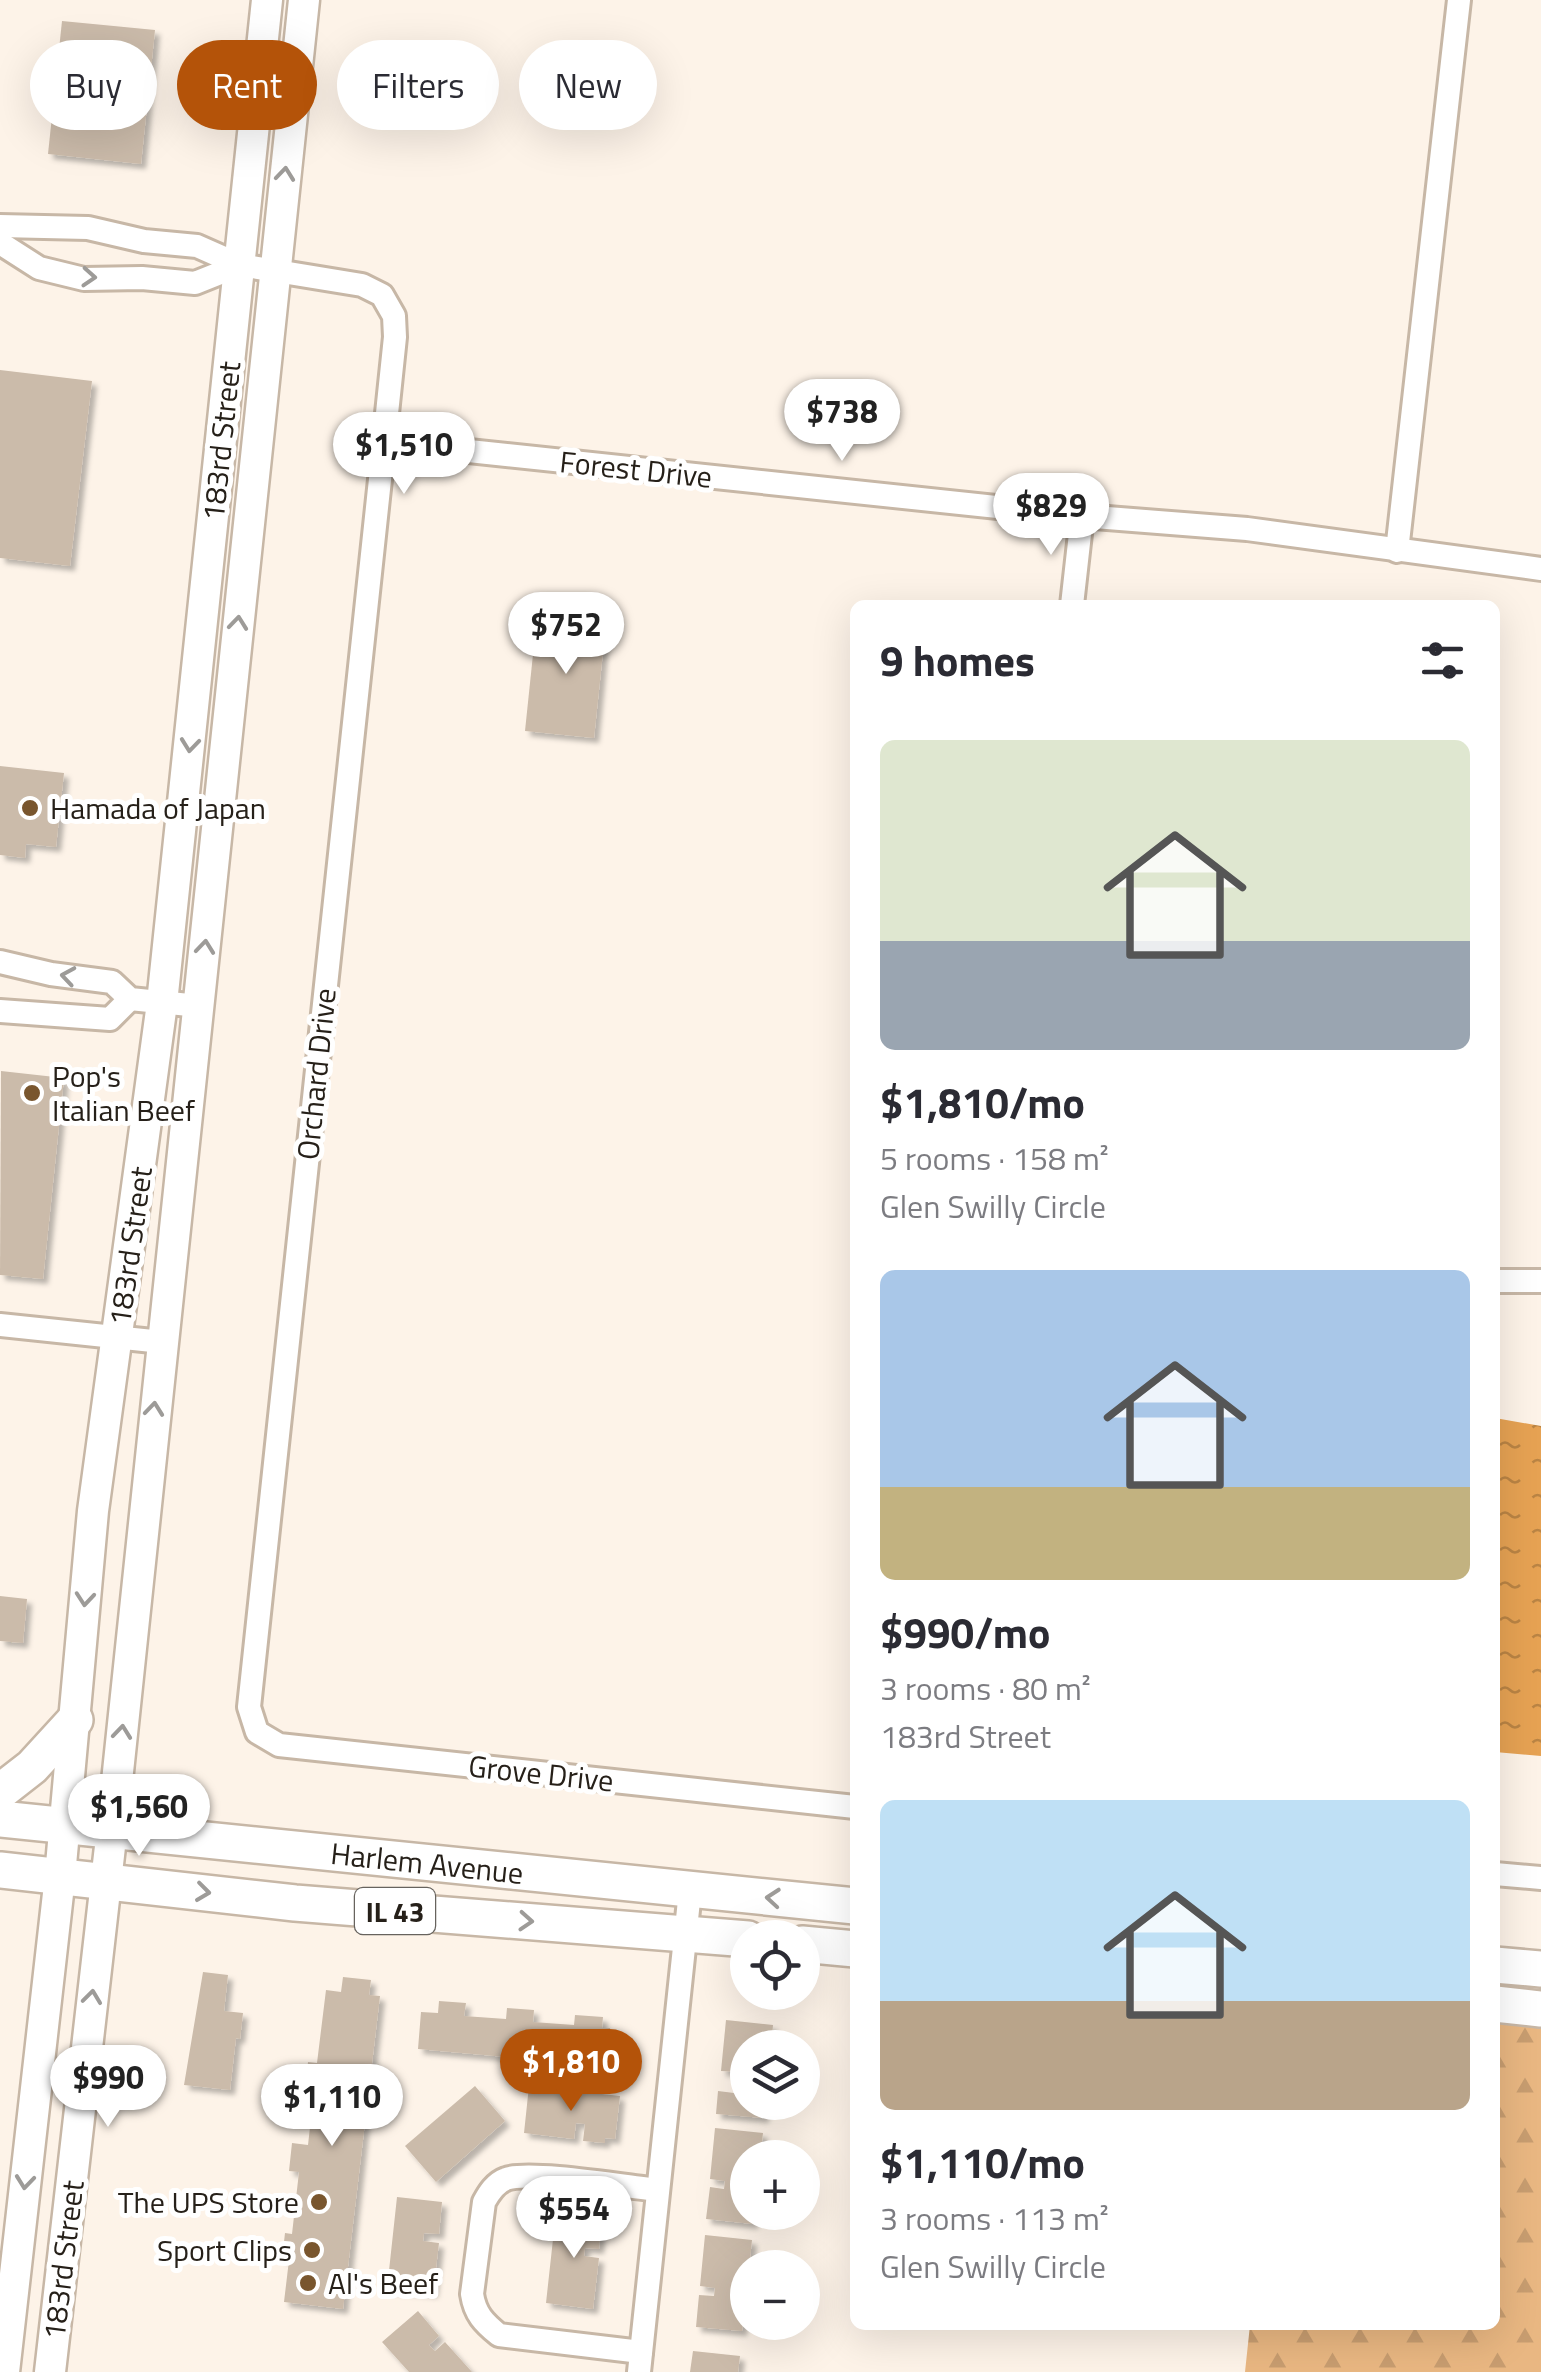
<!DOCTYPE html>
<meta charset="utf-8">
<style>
:root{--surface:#fff;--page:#f7f7f7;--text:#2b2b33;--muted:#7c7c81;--accent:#b45309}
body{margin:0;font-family:"Titillium Web",sans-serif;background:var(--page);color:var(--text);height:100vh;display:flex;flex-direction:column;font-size:38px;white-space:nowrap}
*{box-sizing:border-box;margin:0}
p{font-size:32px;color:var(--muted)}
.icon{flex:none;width:55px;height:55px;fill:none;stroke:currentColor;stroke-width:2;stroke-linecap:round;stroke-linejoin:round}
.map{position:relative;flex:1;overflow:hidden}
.drawer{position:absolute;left:850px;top:600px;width:650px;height:1730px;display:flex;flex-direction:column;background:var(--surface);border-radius:15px;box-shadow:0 10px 40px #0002}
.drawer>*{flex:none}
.hud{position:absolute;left:30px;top:40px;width:670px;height:90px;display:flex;gap:20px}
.tools{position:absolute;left:730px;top:1920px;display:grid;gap:20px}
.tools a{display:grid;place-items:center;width:90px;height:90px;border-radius:50%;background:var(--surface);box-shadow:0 10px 40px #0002;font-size:50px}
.price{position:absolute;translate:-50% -85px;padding:0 22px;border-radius:35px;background:#fff;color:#222;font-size:32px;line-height:65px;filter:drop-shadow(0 2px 5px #0008)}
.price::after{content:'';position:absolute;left:50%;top:60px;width:30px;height:22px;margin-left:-15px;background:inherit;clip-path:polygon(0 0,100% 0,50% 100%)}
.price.on{background:var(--accent);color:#fff}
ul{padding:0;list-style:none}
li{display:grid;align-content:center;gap:20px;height:530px;padding:0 30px}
li span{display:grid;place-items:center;height:310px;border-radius:15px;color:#555}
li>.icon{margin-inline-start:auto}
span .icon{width:180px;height:180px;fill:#fffc;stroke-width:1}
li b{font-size:42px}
h2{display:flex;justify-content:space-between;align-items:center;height:120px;padding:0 30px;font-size:42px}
.tag{padding:0 35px;border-radius:45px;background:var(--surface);box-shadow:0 10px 40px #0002;font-size:35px;line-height:90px}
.tag.on{background:var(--accent);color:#fff}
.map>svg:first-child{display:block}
.forest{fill:url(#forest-firs)}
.water{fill:url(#water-ripples)}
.building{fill:#cbbbaa;filter:url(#shadow)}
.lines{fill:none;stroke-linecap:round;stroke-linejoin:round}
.street-casing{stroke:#c7b7a6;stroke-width:28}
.secondary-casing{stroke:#c7b7a6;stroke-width:35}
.primary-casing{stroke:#c7b7a6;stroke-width:40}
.street{stroke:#fff;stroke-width:22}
.secondary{stroke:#fff;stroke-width:30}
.primary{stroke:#fff;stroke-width:35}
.oneway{stroke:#9d9b98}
.poi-dot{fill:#79562e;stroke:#fff;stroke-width:4}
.labels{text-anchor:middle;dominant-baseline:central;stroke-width:10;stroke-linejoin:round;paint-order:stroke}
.shield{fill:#fff;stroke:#67635e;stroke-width:2.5}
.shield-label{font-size:28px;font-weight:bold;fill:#262019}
.street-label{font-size:30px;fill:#262019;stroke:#fff}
.poi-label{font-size:30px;fill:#262019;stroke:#fff;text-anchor:start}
</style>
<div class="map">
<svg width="1541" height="2372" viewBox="0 0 1541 2372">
<defs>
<pattern id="forest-firs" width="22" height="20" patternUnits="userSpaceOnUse" patternTransform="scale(2.5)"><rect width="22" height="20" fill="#e9b782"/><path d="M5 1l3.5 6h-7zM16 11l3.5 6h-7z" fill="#c89d70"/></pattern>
<pattern id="water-ripples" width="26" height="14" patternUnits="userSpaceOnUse" patternTransform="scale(2.5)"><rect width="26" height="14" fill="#e6a253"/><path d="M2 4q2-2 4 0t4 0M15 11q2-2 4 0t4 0" fill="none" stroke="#ba8444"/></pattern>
<filter id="shadow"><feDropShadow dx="5" dy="5" stdDeviation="2.5" flood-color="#0004"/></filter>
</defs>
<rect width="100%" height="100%" fill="#fdf3e8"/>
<!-- forest -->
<path class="forest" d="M1495,2017L1541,2021V2372H1245L1250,2325H1495Z"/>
<!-- water -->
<path class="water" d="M1495,1418L1541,1426V1756L1495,1752V1628C1502,1616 1500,1601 1495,1588Z"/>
<!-- building -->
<g class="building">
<path d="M62,21L155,30L141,164L48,154Z"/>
<path d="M0,370L92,381L70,566L0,558Z"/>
<path d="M537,616L606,623L594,738L525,731Z"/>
<path d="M0,766L64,773L56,847L26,844L25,858L0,855Z"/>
<path d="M1,1071L64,1078L43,1279L0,1275Z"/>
<path d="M0,1596L27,1599L23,1643L0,1641Z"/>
<path d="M203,1972L228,1975L224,2011L243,2013L240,2039L236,2038L230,2090L184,2085Z"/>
<path d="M343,1977L371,1980L369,1995L380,1996L343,2309L284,2302L289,2260L282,2259L285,2233L292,2234L299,2172L289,2171L292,2143L308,2145L314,2092L305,2091L308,2062L317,2063L326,1990L341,1992Z"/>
<path d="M439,2001L466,2003L464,2016L506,2019L507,2008L534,2010L533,2022L574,2025L575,2015L603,2017L602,2028H610L607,2066L418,2049L421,2012L438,2013Z"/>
<path d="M726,2020L773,2025L771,2048H748V2102H765L764,2118L716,2114L718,2091L734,2093L737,2072L721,2071Z"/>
<path d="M475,2086L505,2121L436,2182L405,2146Z"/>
<path d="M529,2086L620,2096L615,2139L605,2138V2143L583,2141L585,2124L576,2123L574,2139L524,2133Z"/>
<path d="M715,2128L763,2133L760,2158H748V2212H754L753,2224L706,2219L710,2187L724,2189L725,2181L710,2179Z"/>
<path d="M397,2197L442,2202L439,2234L424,2233L423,2241L439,2243L433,2293L387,2289Z"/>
<path d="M556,2212L602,2217L599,2249L585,2248L584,2256L599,2258L593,2309L546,2303Z"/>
<path d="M705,2235L752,2240L742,2331L696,2327L699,2295L714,2296L715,2288L700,2286Z"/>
<path d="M418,2311L439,2336L429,2345L435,2351L445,2342L472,2372H409L382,2342Z"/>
<path d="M693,2351L740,2356L738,2372H690Z"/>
</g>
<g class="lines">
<defs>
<g id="street">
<path d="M0,226L88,228L144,241L197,246L240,265L362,285L382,295L394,316L395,337L384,442L1082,516L1247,529L1541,569"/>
<path d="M0,243L39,268L84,279L142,278L195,283L240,265"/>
<path d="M384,442L249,1707L257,1732L279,1745L855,1807"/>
<path d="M1397,551L1459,0"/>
<path d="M1072,605L1082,516"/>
<path d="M0,962L51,974L112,982L130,999L199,1006"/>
<path d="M0,1011L110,1019L130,999"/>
<path d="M1495,1281H1541"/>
<path d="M0,1325L162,1342"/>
<path d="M1495,1874L1541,1878"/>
<path d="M641,2352L499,2335C484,2323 475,2314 472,2294L484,2202C489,2193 495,2183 506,2179C527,2170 629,2187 658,2190"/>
<path d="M639,2372L690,1891"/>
</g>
<g id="secondary">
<path d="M4,2372L60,1876L93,1511L162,1003L267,0"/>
<path d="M50,2372L112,1829L304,0"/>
</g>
<g id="primary">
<path d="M0,1792L32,1767L75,1720"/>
<path d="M0,1819L855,1906"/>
<path d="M0,1870L295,1903L748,1939"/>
<path d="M802,1944L855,1949"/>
<path d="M1495,1965L1541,1969"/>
<path d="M1495,2004L1541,2009"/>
</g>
</defs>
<!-- street casing -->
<use href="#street" class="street-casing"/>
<!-- secondary casing -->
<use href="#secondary" class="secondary-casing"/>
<!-- primary casing -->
<use href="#primary" class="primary-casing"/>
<!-- street -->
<use href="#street" class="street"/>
<!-- secondary -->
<use href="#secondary" class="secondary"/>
<!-- primary -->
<use href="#primary" class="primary"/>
</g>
<!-- one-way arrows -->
<defs><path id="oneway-chevron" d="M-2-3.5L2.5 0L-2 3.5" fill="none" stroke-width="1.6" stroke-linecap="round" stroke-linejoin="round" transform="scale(2.5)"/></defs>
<g class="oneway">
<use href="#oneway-chevron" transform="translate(285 174) rotate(-84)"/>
<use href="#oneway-chevron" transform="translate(89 277) rotate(4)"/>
<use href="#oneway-chevron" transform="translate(238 623) rotate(-84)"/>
<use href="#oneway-chevron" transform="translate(190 745) rotate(96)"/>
<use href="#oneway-chevron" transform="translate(205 947) rotate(-84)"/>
<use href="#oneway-chevron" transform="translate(68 976) rotate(-171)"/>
<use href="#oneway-chevron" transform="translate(154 1409) rotate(-84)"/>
<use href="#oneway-chevron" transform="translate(85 1599) rotate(95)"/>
<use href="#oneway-chevron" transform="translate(122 1732) rotate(-84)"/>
<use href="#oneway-chevron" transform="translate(203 1892) rotate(7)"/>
<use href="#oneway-chevron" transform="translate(773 1898) rotate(-175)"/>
<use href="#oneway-chevron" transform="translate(526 1921) rotate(4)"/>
<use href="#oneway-chevron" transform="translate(92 1997) rotate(-83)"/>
<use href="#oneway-chevron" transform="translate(25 2182) rotate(96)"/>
</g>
<!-- markers -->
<g class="poi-dot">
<circle cx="30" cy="808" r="10"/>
<circle cx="32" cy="1093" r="10"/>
<circle cx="319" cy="2202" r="10"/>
<circle cx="312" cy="2250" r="10"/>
<circle cx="308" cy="2283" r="10"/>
</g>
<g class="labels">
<!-- shield labels -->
<rect class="shield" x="355" y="1888" width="80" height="46" rx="8"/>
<g class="shield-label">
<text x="395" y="1911">IL 43</text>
</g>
<!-- street labels -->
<g class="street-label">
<text transform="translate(221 441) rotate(-84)">183rd Street</text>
<text transform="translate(636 469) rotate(6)">Forest Drive</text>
<text transform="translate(316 1074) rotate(-84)">Orchard Drive</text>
<text transform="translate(130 1246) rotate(-82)">183rd Street</text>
<text transform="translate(541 1773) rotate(6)">Grove Drive</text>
<text transform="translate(427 1863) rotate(6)">Harlem Avenue</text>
<text transform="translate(63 2260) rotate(-83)">183rd Street</text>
</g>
<!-- poi labels -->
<g class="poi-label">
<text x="50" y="808">Hamada of Japan</text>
<text x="52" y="1076">Pop's<tspan x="52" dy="34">Italian Beef</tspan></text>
<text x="299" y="2202" text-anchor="end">The UPS Store</text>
<text x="292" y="2250" text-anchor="end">Sport Clips</text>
<text x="328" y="2283">Al's Beef</text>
</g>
</g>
</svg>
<div class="tools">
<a><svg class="icon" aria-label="locate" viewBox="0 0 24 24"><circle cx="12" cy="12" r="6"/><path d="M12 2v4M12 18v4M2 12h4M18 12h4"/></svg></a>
<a><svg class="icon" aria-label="layers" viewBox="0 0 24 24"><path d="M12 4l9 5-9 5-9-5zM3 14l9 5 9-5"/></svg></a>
<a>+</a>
<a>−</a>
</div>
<b class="price" style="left:842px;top:464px">$738</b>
<b class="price" style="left:404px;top:497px">$1,510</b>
<b class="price" style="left:1051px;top:558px">$829</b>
<b class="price" style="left:566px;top:677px">$752</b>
<b class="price" style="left:139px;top:1859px">$1,560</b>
<b class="price on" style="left:571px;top:2114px">$1,810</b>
<b class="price" style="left:108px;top:2130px">$990</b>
<b class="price" style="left:332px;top:2149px">$1,110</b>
<b class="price" style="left:574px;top:2261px">$554</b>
<div class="hud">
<a class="tag">Buy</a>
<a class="tag on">Rent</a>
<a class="tag">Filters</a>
<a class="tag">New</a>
</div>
<section class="drawer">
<h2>9 homes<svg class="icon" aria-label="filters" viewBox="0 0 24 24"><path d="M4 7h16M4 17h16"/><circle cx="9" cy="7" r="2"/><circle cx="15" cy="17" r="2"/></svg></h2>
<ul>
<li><span style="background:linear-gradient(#dfe7d0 65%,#9aa5b1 0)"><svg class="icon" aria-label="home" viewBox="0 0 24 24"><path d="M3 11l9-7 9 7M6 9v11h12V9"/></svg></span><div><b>$1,810/mo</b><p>5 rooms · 158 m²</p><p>Glen Swilly Circle</p></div></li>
<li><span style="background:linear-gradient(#a9c7e8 70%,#c2b280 0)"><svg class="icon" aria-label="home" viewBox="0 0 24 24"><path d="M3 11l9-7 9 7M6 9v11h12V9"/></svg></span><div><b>$990/mo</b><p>3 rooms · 80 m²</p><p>183rd Street</p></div></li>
<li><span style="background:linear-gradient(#bfe0f5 65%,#b9a48a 0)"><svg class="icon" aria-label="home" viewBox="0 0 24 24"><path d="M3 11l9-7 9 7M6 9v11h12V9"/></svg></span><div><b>$1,110/mo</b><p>3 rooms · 113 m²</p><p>Glen Swilly Circle</p></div></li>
</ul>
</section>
</div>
